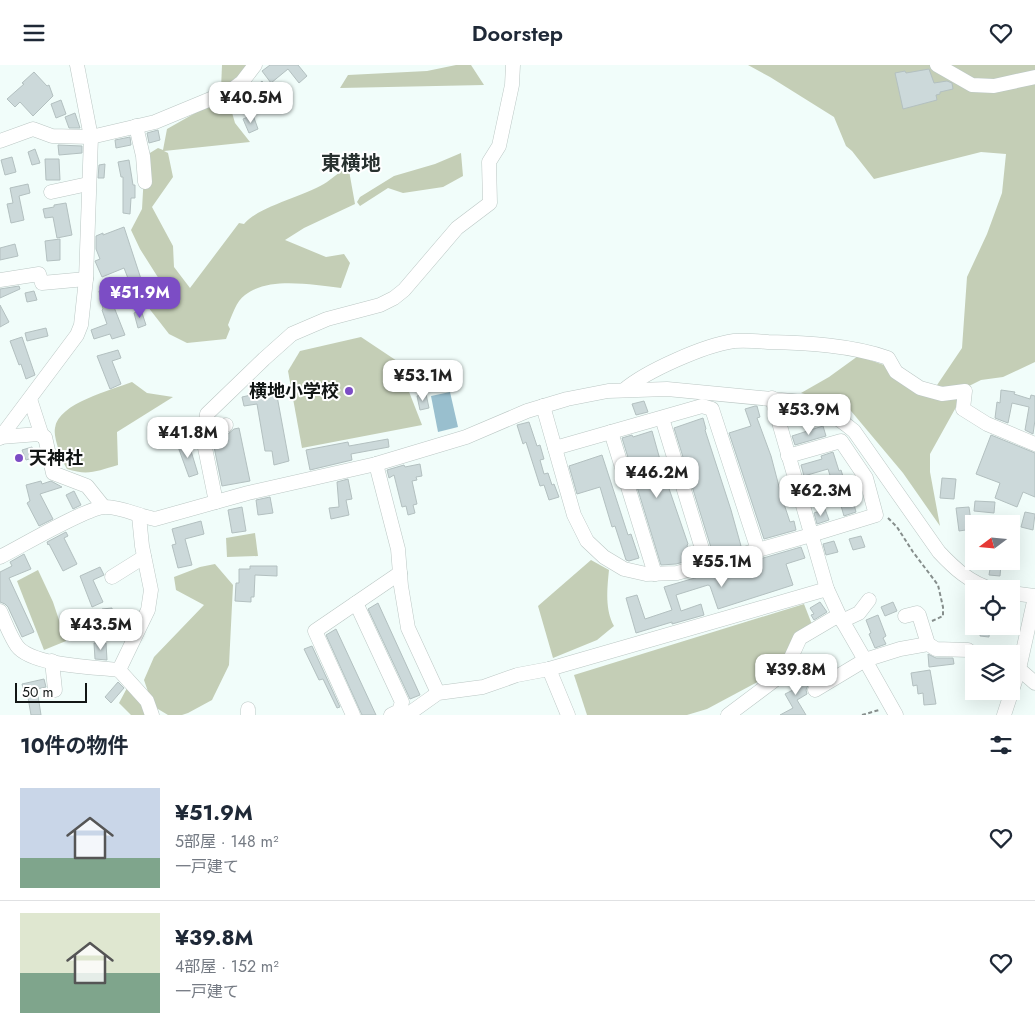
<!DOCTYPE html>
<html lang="ja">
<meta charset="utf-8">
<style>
:root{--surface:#fff;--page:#f6f6f7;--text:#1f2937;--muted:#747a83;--line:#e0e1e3;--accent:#7c4dc5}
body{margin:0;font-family:Jost,"Noto Sans JP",sans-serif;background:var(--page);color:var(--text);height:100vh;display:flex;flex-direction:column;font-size:19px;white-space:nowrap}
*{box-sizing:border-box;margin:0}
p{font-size:16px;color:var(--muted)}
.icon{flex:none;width:28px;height:28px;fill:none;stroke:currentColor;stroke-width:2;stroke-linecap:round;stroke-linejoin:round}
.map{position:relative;height:650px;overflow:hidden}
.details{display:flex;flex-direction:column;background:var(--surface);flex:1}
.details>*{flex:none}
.needle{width:32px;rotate:254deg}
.controls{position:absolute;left:965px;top:450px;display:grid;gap:10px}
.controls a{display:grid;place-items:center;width:55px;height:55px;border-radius:0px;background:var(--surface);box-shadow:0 5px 20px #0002;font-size:25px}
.scale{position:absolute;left:15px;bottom:12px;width:72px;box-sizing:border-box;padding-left:5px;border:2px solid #121615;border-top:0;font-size:14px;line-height:18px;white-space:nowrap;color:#121615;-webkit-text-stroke:4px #fff;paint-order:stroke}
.price{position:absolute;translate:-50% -42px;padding:0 11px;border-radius:10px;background:#fff;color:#222;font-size:16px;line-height:32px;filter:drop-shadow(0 1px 2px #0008)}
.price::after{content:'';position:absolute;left:50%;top:30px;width:15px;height:11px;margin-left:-8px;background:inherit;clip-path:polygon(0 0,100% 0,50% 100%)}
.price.selected{background:var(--accent);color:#fff}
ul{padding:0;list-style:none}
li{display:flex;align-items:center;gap:15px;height:125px;padding:0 20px}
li+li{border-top:1px solid var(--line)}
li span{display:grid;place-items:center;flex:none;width:140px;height:100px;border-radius:0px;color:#555}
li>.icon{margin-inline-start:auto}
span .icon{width:60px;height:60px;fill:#fffc;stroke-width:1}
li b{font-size:21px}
h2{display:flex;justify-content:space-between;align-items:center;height:60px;padding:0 20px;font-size:21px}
header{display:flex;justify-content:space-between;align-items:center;height:65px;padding:0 20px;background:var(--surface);font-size:22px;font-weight:600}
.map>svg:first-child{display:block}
.green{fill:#c4ceb6}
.water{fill:#99bfce}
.building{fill:#ccd9da;stroke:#b3c0c0}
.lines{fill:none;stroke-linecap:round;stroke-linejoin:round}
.minor-casing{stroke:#bbc7c4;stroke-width:15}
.path{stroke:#868e8c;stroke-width:2;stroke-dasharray:4 2.5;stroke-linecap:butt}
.minor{stroke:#fff;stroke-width:14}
.poi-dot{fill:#7c4dc5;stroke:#fff;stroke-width:2}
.labels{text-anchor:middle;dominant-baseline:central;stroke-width:4;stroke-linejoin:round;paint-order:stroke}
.poi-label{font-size:18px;font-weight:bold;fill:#121615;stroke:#fff;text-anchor:end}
.quarter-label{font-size:20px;font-weight:bold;fill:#28312f;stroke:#fff}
</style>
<header><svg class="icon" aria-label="menu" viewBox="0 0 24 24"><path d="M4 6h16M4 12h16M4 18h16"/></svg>Doorstep<svg class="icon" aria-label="heart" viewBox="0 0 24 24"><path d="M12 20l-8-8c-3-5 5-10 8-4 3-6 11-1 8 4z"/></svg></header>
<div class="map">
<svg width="1035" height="650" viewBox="0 0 1035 650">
<rect width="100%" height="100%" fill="#f1fdfa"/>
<!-- green -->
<g class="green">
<path d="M222,0H253L221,24Z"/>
<path d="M456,0H471L484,20L340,23L348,10L427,6Z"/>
<path d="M748,0H1035V297L1003,312L981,315L963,324L965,326L930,389V407L940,461L903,408L846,340L801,328L829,312L858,291L884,300L920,323L933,326L962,283L967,212L987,169L1002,128L1006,89L981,87L874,114L852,86L846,81L834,52L770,12Z"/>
<path d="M227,30L235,58L250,77L164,86L168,88L173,112L152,142L173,181L174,202L190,223L239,158L244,159C257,142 308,130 327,117C334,112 341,106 348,100L355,139L304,163L285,175L326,192L344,189L350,198L341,223C313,220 269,211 245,230C236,236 232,251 228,260L230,264L226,274L187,278L169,269L148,242L133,236L130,226L159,214L140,184L131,165L142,144L145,91L158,83L163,85L167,64Z"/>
<path d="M461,88L463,111L443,122L403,128L388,123L360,141L357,137L360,132L394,111L435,99Z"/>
<path d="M361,272L397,296L422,360L302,383L288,306L300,286Z"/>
<path d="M132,317L147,328L173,332L117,367L118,400C97,406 88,411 67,404C62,396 53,372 55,363C58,338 112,325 132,317Z"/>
<path d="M255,468L258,491L227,492L226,473Z"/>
<path d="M591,495L609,505C607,524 605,545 614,561L597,575L553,593L538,541Z"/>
<path d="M215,499L233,520L229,600L212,635L188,648L182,650H168L153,641L144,615L154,592L204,540L176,525L174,512L200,502Z"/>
<path d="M38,505L53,537L66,576L44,585L17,516Z"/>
<path d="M804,539L813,562L780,605L707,644L687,650H587L574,610Z"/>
<path d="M127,623L153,650H131L119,638Z"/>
</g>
<!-- water -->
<path class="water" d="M450,327L458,362L438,367L431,331Z"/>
<!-- building -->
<g class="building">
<path d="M270,0H298L307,11L299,18L288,4L271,18L262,6Z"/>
<path d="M929,4L934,18L947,16L952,18L953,24L940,27V29L936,30L937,35L903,44L895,8L905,6L906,8Z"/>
<path d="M34,7L47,21L49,20L53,31L33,51L20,37L15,42L7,34L24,19L22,18Z"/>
<path d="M262,16L269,25L261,32L254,23Z"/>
<path d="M258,32L260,41L246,45L243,36Z"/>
<path d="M61,35L66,49L56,53L51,39Z"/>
<path d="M75,48L80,63H69L65,52Z"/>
<path d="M253,50L258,64L249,68L243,54Z"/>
<path d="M158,65L160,75L149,78L147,68Z"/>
<path d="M130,72L131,80L116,83L115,75Z"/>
<path d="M58,80L82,81V88L59,90Z"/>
<path d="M35,84L40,98L32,100L28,87Z"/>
<path d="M12,92L16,107L5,110L1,95Z"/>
<path d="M45,94H59L60,115H46Z"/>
<path d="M129,95L133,120H135V133H131L130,149L123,148V112H121L118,97Z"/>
<path d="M105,99L104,113H98L99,100Z"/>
<path d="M28,119L30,128L19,131L24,155L11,158L7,139L13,138L10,123Z"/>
<path d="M66,138L72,170L57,173L53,152L45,153L43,144L54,142V140Z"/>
<path d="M124,162L142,217L131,221L124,203L102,212L95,196L100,194L96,184V171L103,168V170Z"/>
<path d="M60,174V195L47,196L45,176Z"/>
<path d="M15,179L18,191L0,195V183Z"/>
<path d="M19,221L20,224L0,233V224Z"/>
<path d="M120,221L122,229L110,232L125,270L112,274L110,269L94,274L91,265L107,259L102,245L103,244L99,226Z"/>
<path d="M34,226L37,235L27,237L25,228Z"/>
<path d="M0,240L9,257L0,262Z"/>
<path d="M141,245L146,260L138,263L134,248Z"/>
<path d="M46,263L48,271L27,276L25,268Z"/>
<path d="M22,272L35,310L26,314L21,299L19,300L10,276Z"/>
<path d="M118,285L121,293L112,296L121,319L110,324L97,291Z"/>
<path d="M432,298L434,306L420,310L418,302Z"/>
<path d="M275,320L289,396L274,400L272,386H265L257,339L244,341L242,332L260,328L259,324Z"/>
<path d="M1001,325L1015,327L1014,329L1030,334L1031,330L1035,331V355L1033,369L1025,365L1029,342L1012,338L1008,358L995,353L997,337L1000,338Z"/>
<path d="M426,329L429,343L420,345L417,331Z"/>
<path d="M644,336L648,347L636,350L632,339Z"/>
<path d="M755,341H757L760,352L757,353L771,391L782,433L790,457L794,456L796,465L764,474L729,368L751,361L745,344Z"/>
<path d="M703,353L706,364L705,365L731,445L741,481L713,489L674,363Z"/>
<path d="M529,357L537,381L540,380L544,394L540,395L544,409L548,408L552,420L554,419L559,432L549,435L544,420L540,421L526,377L523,379L517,360Z"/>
<path d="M823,361L826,371L795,380L792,371Z"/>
<path d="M239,363L250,416L222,421L212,372L228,369L234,364Z"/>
<path d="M652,366L664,409L688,479L687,480L691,495L676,499L661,500L622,373L632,370L633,372Z"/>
<path d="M991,370L1035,388V432L1023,427L1017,442L995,433L1000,418L976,409Z"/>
<path d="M388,374L389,382L351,389L352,395L310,405L306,385L348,377L349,381Z"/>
<path d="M188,376L198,409L189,412L177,379Z"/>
<path d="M32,382L35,392L26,395L22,385Z"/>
<path d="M833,387L839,406L841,405L846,421L849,420L856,447L844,451L839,434L817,441L814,430L834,423L828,404L804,411L801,400L822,394L821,391Z"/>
<path d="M602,390L628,470L631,469L639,493L629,496L626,495L615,461L612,462L600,422L577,429L569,401Z"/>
<path d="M420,399L422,411L416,412L417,415L412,416L417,439L413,440L415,448L408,450L406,441L402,442L394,410L389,413L387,405L404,400L405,402Z"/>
<path d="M942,413L956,414L954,434L940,433Z"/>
<path d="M348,414L352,434L346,435L349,450L331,454L329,443L339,442L337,417Z"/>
<path d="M41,416L42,419L51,416L62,422L40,429L53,454L39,461L27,438L30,436L26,420Z"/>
<path d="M74,426L81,440L73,444L66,430Z"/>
<path d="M270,432L273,448L258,450L256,435Z"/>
<path d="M975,436L995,437L994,448L974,446Z"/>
<path d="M242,442L246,466L232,468L228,445Z"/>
<path d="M969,442L972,464L959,466L956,443Z"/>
<path d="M825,444L829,455L817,459L814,448Z"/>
<path d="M1025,447L1035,449L1033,465L1021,462Z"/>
<path d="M201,456L204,469L185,474L192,500L178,503L172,480L176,479L172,464Z"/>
<path d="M66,467L68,471L64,473L77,499L63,506L49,479L48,480L47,477Z"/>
<path d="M861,471L865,482L853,485L849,474Z"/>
<path d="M834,476L838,487L826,490L823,479Z"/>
<path d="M801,482L805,493L786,499L793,520L718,544L710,521L708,520L676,530L681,546L701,539L704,550L672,559V557L636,568L626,533L637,530L645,554L672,545L664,522Z"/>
<path d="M24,489L31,504L9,513L34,567L22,572L8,542L5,539L0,537V507L12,501L10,497Z"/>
<path d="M991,498L1001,500L1000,511L989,510Z"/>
<path d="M250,501H277V511L255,510L254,532H251V537L235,536L236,518H239V504H250Z"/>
<path d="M100,502L104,510L93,515L103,537L92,542L80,511Z"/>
<path d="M820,537L827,547L814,555L811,550L814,549L810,543Z"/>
<path d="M893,537L897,546L885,551L881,542Z"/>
<path d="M378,538L420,630L410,634L368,544Z"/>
<path d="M112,543L113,553L103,554L102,544Z"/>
<path d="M123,547H133V557H124Z"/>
<path d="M878,550L886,571L883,573L886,579L875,583L869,569L871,568L866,555Z"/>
<path d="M981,561H990L989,572L980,571Z"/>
<path d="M336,564L376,650H362L326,570Z"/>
<path d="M94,578H106L107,595L95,594Z"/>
<path d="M312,581L340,642L337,643L323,614L319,615L304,584Z"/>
<path d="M928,589L936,593H953L954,599L929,602Z"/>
<path d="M930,605L936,639L924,640L923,628L918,629L917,620L913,621L911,608Z"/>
<path d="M796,606L804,619L806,618L808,620L806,625L807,629L797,635L806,650H780L793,643L785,629L795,624L790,615Z"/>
<path d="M44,614L46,622L37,624L41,650H31L27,627H24L22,619Z"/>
<path d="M118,617L124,623L111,638L105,632Z"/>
</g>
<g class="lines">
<defs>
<g id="minor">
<path d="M937,0L972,20L994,21L1035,12"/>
<path d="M136,61L143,91L145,117"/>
<path d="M0,76L33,64L52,71L91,72L155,57L230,26L242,17L255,0"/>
<path d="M51,127L88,119"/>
<path d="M0,215L39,209L42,218L86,214"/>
<path d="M624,325C646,306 705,280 734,276C745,275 757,276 768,277C808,278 850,280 888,293L896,307L920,323L942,329L965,326L963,344L987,359L1035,379"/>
<path d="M772,333L827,524L839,550L865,595L900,584L928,579L936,584L968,585L974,591"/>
<path d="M30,334L42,371"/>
<path d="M543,341L574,450L587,476L604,492L624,504L646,509L677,508L811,470L876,450L866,413L841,376L788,391"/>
<path d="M662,353L707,500"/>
<path d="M204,365L226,360"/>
<path d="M611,367L655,509"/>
<path d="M0,372L39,369L45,372L53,408L87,421L103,441"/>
<path d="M0,373L77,270L81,260L86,214L91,72L77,0"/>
<path d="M555,383L702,341L712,344L758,485"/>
<path d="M376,399L398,484L401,521L408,563L438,628"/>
<path d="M216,437L203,373L207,349L264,294L292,269L327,254L380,240L394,233L404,225L457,163L490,138L489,97L499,81L512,20L513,0"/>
<path d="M0,492C20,482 89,441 106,442C122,442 138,451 155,454L248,428L376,399L466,372L527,346L567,334L608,326L667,324L802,337C823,343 837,352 854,366L939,487C954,503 970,518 992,524"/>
<path d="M112,512L144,492"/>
<path d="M1011,528L1035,531"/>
<path d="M356,538L402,637L399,646L391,650"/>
<path d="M0,546C5,557 10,571 17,581C32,601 95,602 119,605L148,545L151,525L142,481L139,451"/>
<path d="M905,551L917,548L919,550L928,579"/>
<path d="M842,556L859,548L869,535"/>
<path d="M52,596L55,625"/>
<path d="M549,604L568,650"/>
<path d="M1011,604H1019L1035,618"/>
<path d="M119,605L147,636L152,650"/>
<path d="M815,625L865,595L896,650"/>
<path d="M248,650V644"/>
<path d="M353,650L315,566L400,508"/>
<path d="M407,650L438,628L483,622L517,610L549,604L827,524"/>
<path d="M728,650L784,608L800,573L839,550"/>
<path d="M1004,650L1019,604L1035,532"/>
</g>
</defs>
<!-- minor casing -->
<use href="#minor" class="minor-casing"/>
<!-- path -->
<g class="path">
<path d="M888,453L897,462L913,487L938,520L943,542V551L932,556"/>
<path d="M862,650L879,645"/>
</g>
<!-- minor -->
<use href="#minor" class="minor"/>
</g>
<!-- markers -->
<g class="poi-dot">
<circle cx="349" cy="326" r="5"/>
<circle cx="19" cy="393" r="5"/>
</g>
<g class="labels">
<!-- poi labels -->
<g class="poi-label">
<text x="339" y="326">横地小学校</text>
<text x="29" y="393" text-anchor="start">天神社</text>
</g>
<!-- quarter labels -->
<g class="quarter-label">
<text x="351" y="98">東横地</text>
</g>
</g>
</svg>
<div class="controls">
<a><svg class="needle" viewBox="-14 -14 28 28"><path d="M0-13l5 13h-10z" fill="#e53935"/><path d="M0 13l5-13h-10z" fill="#747a83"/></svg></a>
<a><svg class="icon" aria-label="locate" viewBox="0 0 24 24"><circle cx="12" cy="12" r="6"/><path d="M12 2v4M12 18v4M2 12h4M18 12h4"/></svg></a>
<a><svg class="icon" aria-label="layers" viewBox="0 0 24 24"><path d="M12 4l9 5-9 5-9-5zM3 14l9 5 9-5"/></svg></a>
</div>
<div class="scale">50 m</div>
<b class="price" style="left:251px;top:59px">¥40.5M</b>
<b class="price selected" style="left:140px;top:254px">¥51.9M</b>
<b class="price" style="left:423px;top:337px">¥53.1M</b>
<b class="price" style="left:809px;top:371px">¥53.9M</b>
<b class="price" style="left:188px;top:394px">¥41.8M</b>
<b class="price" style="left:657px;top:434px">¥46.2M</b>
<b class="price" style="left:821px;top:452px">¥62.3M</b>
<b class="price" style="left:722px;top:523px">¥55.1M</b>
<b class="price" style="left:101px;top:586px">¥43.5M</b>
<b class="price" style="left:796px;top:631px">¥39.8M</b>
</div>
<section class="details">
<h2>10件の物件<svg class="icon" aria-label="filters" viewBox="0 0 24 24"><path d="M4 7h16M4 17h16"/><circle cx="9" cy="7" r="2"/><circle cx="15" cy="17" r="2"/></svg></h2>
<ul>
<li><span style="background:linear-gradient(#c9d6e8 70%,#7fa58c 0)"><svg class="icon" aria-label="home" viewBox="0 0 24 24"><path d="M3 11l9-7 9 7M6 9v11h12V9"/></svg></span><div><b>¥51.9M</b><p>5部屋 · 148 m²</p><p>一戸建て</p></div><svg class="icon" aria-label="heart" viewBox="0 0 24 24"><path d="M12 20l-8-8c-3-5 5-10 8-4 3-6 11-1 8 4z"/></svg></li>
<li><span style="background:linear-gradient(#dfe7d0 60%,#7fa58c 0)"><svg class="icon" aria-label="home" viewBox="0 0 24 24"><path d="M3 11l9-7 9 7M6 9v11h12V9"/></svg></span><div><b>¥39.8M</b><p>4部屋 · 152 m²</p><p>一戸建て</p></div><svg class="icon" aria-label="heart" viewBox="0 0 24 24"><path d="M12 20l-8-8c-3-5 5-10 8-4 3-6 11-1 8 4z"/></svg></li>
</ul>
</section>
